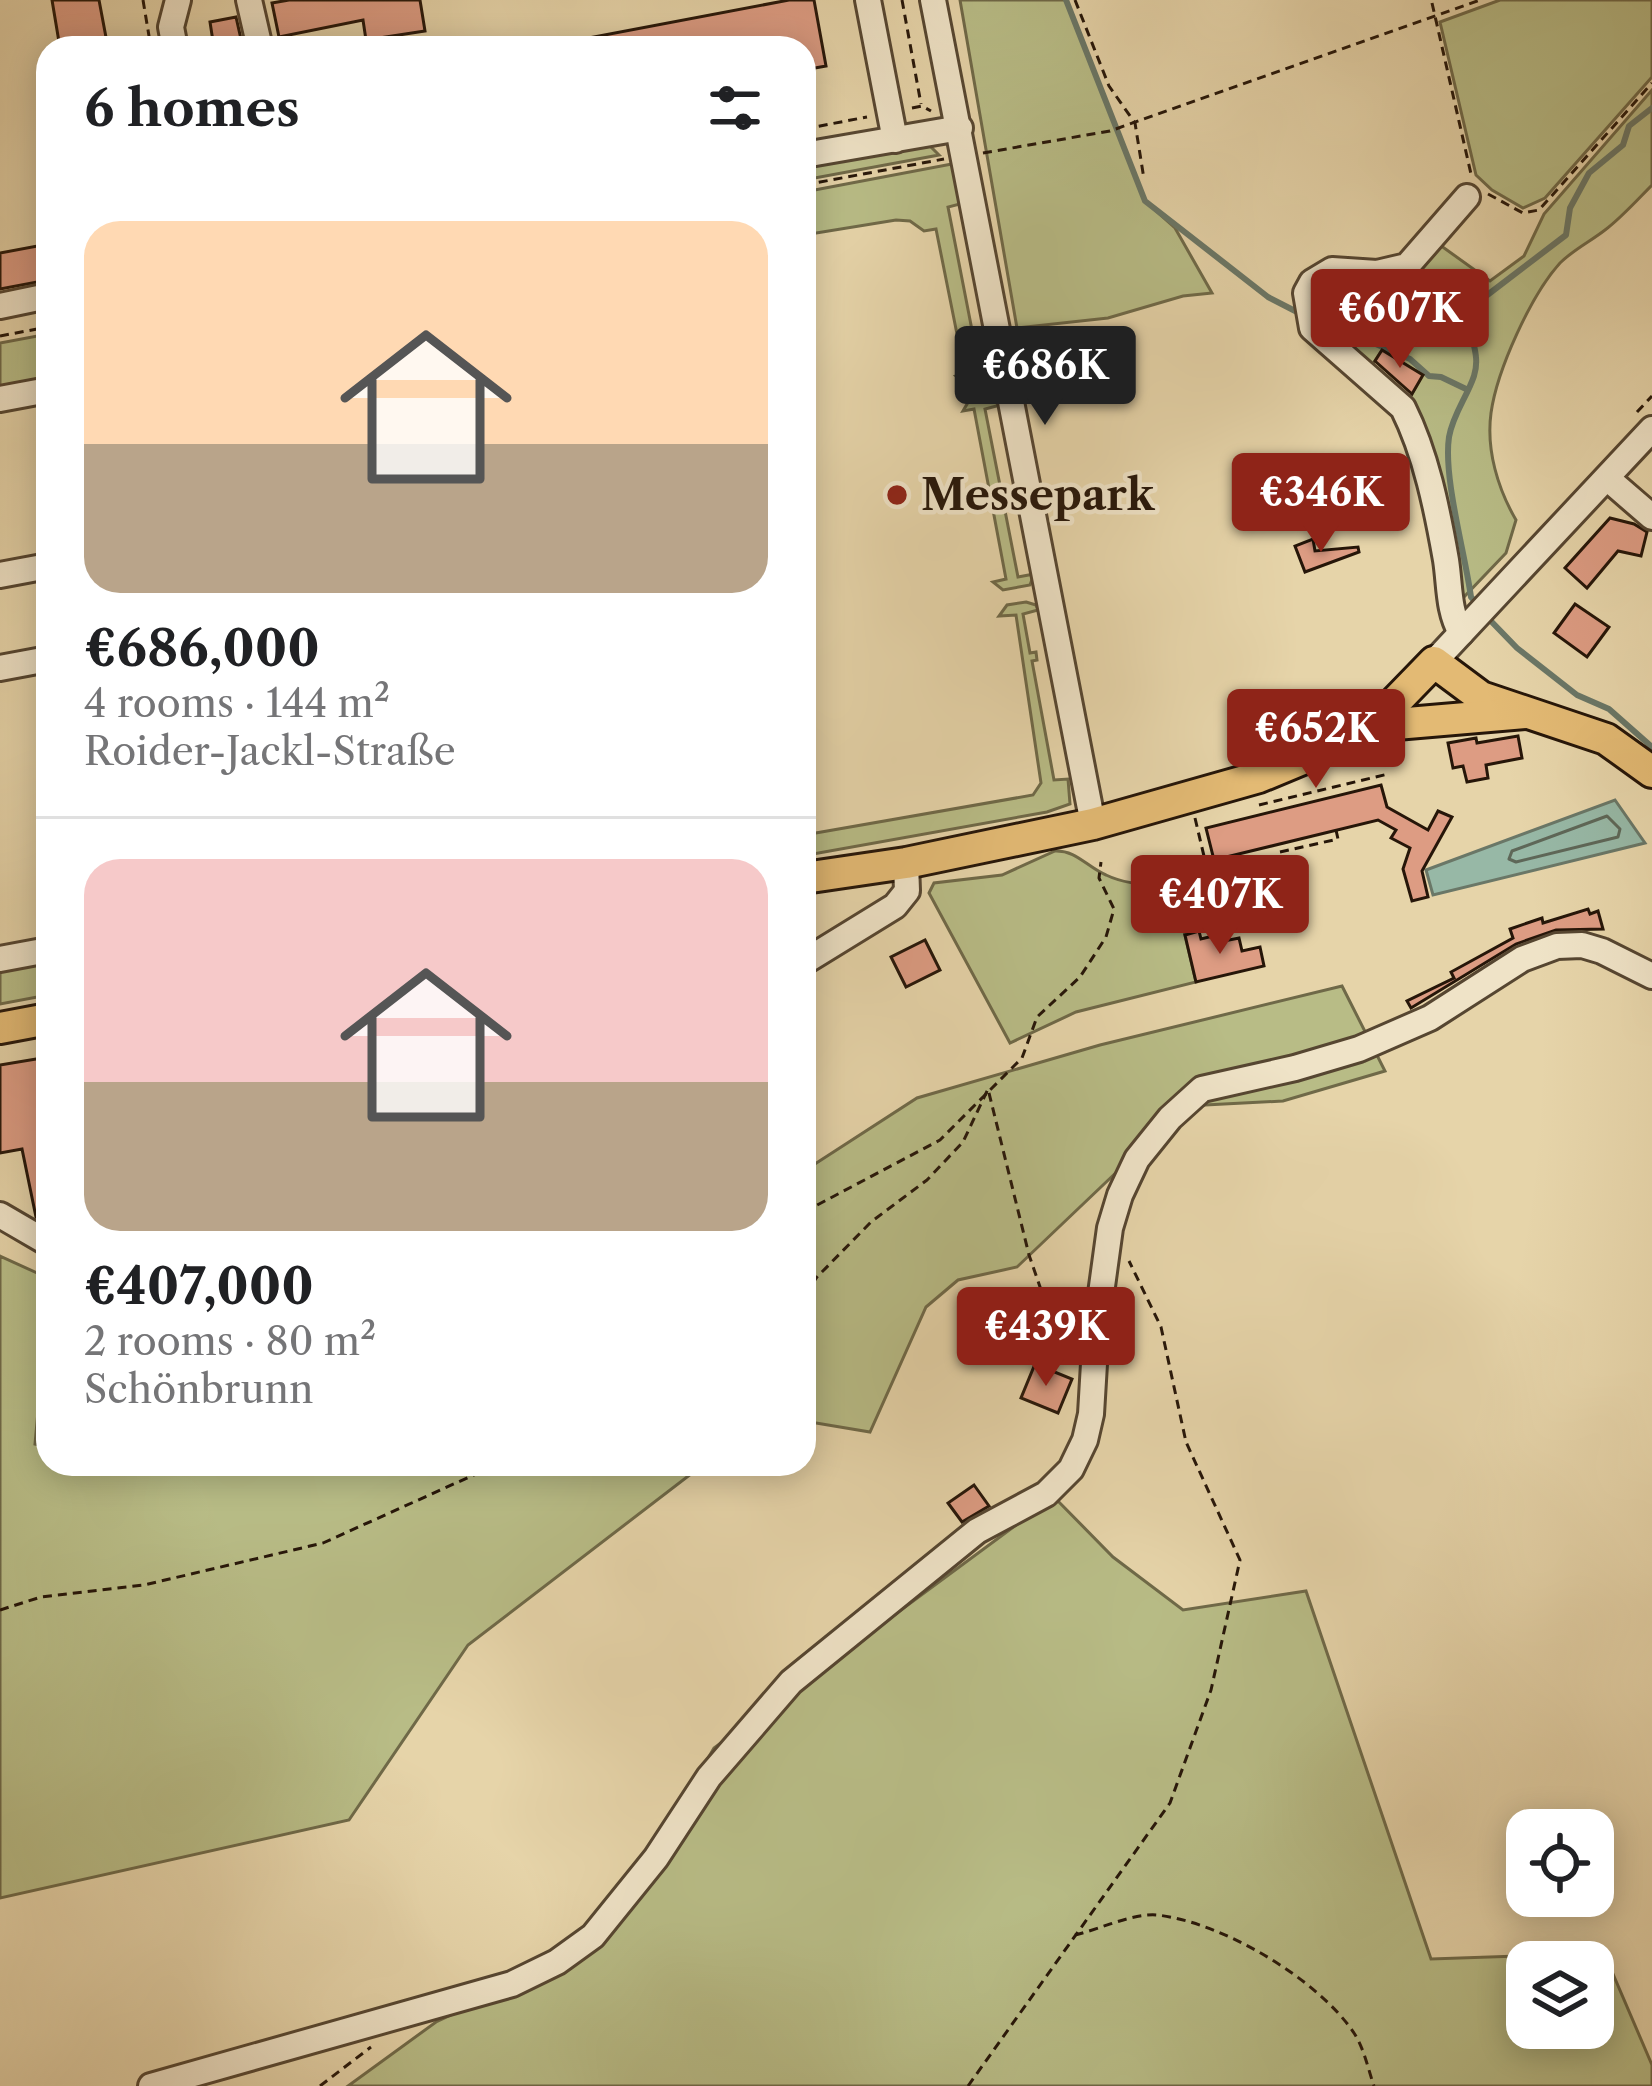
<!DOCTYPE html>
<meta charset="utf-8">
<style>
:root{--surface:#fff;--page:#f6f6f6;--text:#202124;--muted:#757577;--line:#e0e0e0;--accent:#8f2418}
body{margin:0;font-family:"Libre Caslon Text",serif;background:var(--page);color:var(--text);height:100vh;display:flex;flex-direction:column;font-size:45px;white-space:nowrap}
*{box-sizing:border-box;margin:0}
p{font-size:39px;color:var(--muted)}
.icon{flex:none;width:66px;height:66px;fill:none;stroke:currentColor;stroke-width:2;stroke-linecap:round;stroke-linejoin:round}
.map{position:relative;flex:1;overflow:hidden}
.sheet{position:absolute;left:36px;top:36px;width:780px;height:1440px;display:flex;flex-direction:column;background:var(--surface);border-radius:36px;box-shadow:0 6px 30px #0003}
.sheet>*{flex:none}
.controls{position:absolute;left:1506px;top:1809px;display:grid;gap:24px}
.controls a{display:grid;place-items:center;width:108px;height:108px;border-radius:24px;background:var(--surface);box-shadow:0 6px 30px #0003;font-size:60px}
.price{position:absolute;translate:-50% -102px;padding:0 27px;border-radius:12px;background:var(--accent);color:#fff;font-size:39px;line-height:78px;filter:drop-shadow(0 3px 6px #0008)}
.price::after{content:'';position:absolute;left:50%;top:72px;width:36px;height:27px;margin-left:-18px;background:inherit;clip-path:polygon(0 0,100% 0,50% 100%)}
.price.active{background:#222;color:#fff}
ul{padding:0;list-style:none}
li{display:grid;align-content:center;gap:24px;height:636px;padding:0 48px}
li+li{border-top:3px solid var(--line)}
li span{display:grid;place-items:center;height:372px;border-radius:36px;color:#555}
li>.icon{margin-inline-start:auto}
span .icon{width:216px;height:216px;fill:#fffc;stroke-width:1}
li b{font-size:51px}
h2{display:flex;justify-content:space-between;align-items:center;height:144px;padding:0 48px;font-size:51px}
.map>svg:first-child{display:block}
.green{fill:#b8bc86;stroke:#6f6948;stroke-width:3;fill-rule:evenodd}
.water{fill:#97b8a6;stroke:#6a7767;stroke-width:3}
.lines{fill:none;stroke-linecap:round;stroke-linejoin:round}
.shore{stroke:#5e6758;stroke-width:3}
.stream{stroke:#6a7767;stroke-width:6}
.building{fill:#dd9c83;stroke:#261609;stroke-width:3}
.minor-casing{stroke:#564631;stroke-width:30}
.major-casing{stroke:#261609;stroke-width:36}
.path{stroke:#261609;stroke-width:3;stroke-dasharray:9 6;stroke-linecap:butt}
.minor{stroke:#efe3c7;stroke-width:24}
.major{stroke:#e3ba74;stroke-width:30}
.poi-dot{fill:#8f2418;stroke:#efe3c7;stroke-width:4.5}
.labels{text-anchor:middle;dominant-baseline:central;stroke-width:9;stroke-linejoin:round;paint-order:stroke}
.poi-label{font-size:42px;font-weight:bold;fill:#261609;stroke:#efe3c7;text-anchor:start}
</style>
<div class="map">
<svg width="1652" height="2086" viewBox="0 0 1652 2086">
<rect width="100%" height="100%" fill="#e6d4a9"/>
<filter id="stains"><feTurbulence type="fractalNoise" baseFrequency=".00167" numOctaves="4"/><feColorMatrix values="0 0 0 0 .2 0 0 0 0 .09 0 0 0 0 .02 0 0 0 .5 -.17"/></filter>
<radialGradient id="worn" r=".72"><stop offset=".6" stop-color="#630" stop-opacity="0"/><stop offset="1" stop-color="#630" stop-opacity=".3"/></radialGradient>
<!-- green -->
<g class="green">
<path d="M960,0H1066L1145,201L1175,228L1212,293L1183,296L1108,318L1017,328Z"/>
<path d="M1500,0H1652V77L1545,198L1523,208L1492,190L1476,175L1440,22Z"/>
<path d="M1652,90V185C1637,200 1622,217 1605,230C1591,241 1573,250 1560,263C1531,295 1497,370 1491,413C1486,450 1498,489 1516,520L1506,553L1462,599L1407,403L1422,375L1382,350L1367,373L1312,328V282L1377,273L1433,240L1490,281L1524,256L1544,214Z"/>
<path d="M929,145L939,155L804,180V165Z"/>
<path d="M957,163L964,203L948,207L980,371L995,369L987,381L964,383L956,376L965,374L936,229L924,231L910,221L896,220L804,235V192Z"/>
<path d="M48,334V377L0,386V343Z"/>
<path d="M994,396L1000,405L985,409L1018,577L1034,574L1030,585L1003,590L993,582L1006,579L974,409L963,411L970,399Z"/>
<path d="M1026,602L1036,605L1038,610L1023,614L1030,653L1036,652L1037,660L1032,661L1054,780L1068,779L1070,804L1047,812L813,854L810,834L1033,795L1041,783L1016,615L999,616L1007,605Z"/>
<path d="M1055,851C1076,850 1087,867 1106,875C1127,885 1150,886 1173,885L1196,982L1076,1012L1010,1043L929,893L934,883L1002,875Z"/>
<path d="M48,961V995L0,1004V970Z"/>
<path d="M1342,986L1385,1071L1283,1101L1186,1106L1017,1267L958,1280L926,1307L870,1432L804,1421V1171L917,1098L1100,1045Z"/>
<path d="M0,1256L48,1278V1365L42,1368L35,1444L48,1447V1464H151L207,1473L209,1464H704L468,1645L349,1820L0,1898Z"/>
<path d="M1054,1497L1113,1557L1183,1610L1306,1591L1431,1959L1604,1953L1652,2065V2086H348L436,2022L596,1947L714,1748ZM1527,1962H1593V2028H1527Z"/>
</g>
<!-- water -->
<path class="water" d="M1615,800L1645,843L1433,895L1426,870Z"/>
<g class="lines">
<!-- shore -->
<path class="shore" d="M1607,816L1620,829L1618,837L1516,862L1509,859L1512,851Z"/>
<!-- stream -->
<g class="stream">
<path d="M1066,0L1145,201L1268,297L1301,314"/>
<path d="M1319,319L1410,359L1429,376L1441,377L1466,389"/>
<path d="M1479,606L1471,597C1465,553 1443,477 1449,437C1453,414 1467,397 1474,376C1484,344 1455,330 1486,296L1566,235L1570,208L1589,173L1623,145L1629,126L1652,108"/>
<path d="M1487,617L1517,648L1577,695L1609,709L1652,747"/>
</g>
</g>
<!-- building -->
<g class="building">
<path d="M52,0H99L108,48H60Z"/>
<path d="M289,0H420L425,31L366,40L363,20L279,37L272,3Z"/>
<path d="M789,0H814L826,66L804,70V48H578V40Z"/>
<path d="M236,17L243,48H214L210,22Z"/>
<path d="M48,244V280L0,289V253Z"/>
<path d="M1382,350L1423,375L1412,394L1375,361Z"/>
<path d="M1610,518L1634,524L1647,532L1641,556L1618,551L1587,588L1565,568Z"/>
<path d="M1313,539L1315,551L1358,547L1359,552L1305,572L1295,546Z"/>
<path d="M1575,604L1609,627L1587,657L1554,633Z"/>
<path d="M1518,736L1522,758L1486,765L1488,778L1467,782L1463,766L1453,768L1448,743L1476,738L1477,743Z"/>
<path d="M1381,785L1387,807L1428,830L1438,811L1452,817L1422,871L1428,897L1412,901L1403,869L1410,848L1391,838L1396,830L1378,820L1214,860L1206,828Z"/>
<path d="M1588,909L1590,914L1598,911L1603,929L1556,930L1516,944L1411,1008L1407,1001L1454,978L1451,972L1513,938L1510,929L1542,918L1543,923Z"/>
<path d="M1199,931L1201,939L1217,935L1219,942L1239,938L1242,951L1260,947L1264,966L1196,982L1185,935Z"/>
<path d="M925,940L940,970L906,987L891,957Z"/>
<path d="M48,1057V1215L36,1217L22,1149L0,1153V1065Z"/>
<path d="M1035,1364L1072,1379L1058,1413L1021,1398Z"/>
<path d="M974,1485L989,1506L962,1522L948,1503Z"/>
</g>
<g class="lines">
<defs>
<g id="minor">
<path d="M249,0L260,48"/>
<path d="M868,0L895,140"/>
<path d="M933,0L1093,824"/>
<path d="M175,48L171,27L178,0"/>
<path d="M804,155L960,128"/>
<path d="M0,306L48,296"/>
<path d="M0,399L48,390"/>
<path d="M1607,478L1652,517"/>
<path d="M0,575L48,566"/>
<path d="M1461,633C1448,610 1450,586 1446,560C1437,509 1426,454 1403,408L1312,328L1306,293L1312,282L1332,270L1377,273L1407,266L1467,197"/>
<path d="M1434,662L1652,429"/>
<path d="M0,668L48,659"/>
<path d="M0,959L48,950"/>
<path d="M804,962L895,906L907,891L906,863"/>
<path d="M0,1215L48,1243"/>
<path d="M151,2086L512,1984L557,1962L593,1936L656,1858L709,1777L791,1682L977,1531L1046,1494L1071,1469L1085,1440L1091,1414L1096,1330L1110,1228L1120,1195L1137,1159L1170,1118L1202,1089L1295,1068L1359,1049L1430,1018L1522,959L1557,946L1582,945L1602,951L1652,976"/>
</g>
<g id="major">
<path d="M1369,729L1434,662L1481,697L1606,739L1652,772"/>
<path d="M804,878L906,863L1093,824L1259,777L1384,725L1525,713"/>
<path d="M0,1028L48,1019"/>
</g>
</defs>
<!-- minor casing -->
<use href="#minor" class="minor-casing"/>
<!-- major casing -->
<use href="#major" class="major-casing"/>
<!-- path -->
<g class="path">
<path d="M143,0L151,48"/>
<path d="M902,0L921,104"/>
<path d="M1075,0L1109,86L1135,123L1144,179"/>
<path d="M1432,3L1471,174"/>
<path d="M912,108L922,106L931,111"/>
<path d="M804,129L867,117"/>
<path d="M983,153L1110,131L1480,0"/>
<path d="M804,185L944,159"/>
<path d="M1488,194L1523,213L1539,210L1652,83"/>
<path d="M0,336L48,327"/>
<path d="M1637,412L1652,396"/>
<path d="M1259,805L1388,774"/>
<path d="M1195,818L1207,869"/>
<path d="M1280,852L1338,839L1336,830"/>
<path d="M804,1212L940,1140L1022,1058L1037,1017L1080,977L1106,937L1114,909L1099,878L1101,862"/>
<path d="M804,1296L817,1277L871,1222L927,1180L963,1142L988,1089L1029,1255L1047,1307L1064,1318L1072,1333"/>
<path d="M0,1610L41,1597L144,1585L323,1543L498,1464"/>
<path d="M1075,1935C1100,1929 1133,1913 1157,1915C1222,1922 1318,1979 1354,2033C1364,2048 1368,2069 1374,2086"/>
<path d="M320,2086L371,2047"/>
<path d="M968,2086L1170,1803L1211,1690L1240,1560L1186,1442L1161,1327L1129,1261"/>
</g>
<!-- minor -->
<use href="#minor" class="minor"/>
<!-- major -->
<use href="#major" class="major"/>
</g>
<!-- markers -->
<circle class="poi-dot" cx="897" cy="495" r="12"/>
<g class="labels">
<!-- poi labels -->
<g class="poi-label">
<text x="921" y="495">Messepark</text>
</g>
</g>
<rect width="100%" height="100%" filter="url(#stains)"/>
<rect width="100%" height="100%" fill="url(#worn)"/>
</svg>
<div class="controls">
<a><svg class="icon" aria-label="locate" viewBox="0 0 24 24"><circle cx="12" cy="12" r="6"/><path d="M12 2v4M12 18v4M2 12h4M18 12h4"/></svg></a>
<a><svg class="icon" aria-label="layers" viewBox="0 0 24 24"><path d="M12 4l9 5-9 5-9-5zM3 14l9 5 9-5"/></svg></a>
</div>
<b class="price" style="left:1400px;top:371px">€607K</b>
<b class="price active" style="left:1045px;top:428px">€686K</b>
<b class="price" style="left:1321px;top:555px">€346K</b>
<b class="price" style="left:1316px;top:791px">€652K</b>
<b class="price" style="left:1220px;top:957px">€407K</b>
<b class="price" style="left:1046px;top:1389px">€439K</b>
<section class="sheet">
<h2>6 homes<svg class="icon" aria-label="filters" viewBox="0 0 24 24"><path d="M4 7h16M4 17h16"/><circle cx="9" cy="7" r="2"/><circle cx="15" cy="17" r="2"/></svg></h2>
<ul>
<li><span style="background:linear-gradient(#ffd9b3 60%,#b9a48a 0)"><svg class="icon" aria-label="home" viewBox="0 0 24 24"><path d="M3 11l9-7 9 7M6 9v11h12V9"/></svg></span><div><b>€686,000</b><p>4 rooms · 144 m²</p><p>Roider-Jackl-Straße</p></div></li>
<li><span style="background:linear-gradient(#f6c9c9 60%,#b9a48a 0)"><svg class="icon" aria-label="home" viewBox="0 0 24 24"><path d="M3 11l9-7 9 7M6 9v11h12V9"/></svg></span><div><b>€407,000</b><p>2 rooms · 80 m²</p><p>Schönbrunn</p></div></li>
</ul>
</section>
</div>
